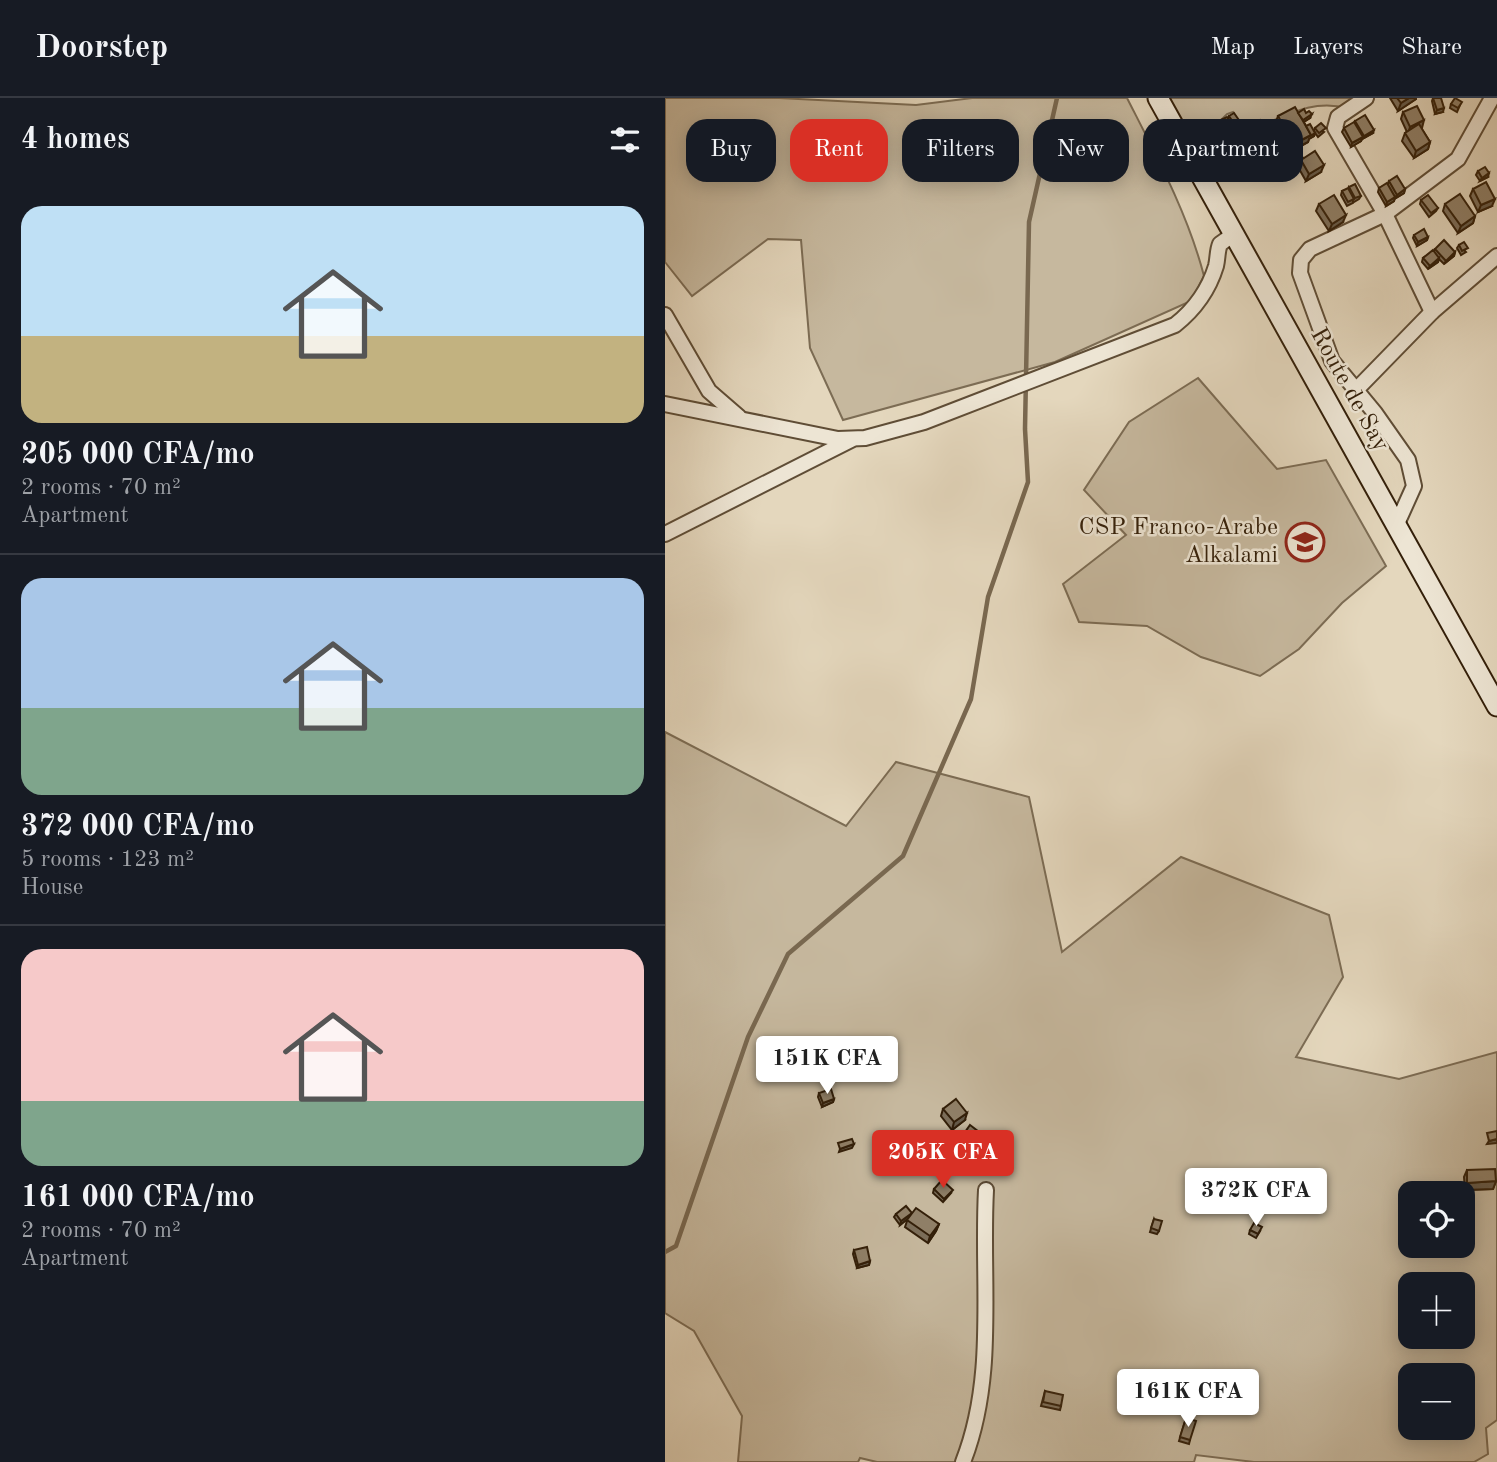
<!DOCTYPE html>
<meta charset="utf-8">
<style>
:root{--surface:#171b24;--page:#242831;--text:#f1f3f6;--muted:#9ea1a6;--line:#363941;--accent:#d93025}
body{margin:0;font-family:"Old Standard TT",serif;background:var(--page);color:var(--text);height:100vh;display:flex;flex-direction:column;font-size:26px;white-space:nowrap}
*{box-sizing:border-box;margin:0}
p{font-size:23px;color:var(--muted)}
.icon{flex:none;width:38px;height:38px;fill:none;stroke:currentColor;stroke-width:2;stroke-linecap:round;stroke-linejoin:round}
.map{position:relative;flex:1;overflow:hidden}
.side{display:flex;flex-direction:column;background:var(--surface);width:665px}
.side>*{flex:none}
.banner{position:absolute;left:21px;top:21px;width:665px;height:63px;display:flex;gap:14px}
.fabs{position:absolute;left:733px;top:1083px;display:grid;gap:14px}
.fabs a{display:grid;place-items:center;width:77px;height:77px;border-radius:14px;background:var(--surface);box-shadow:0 4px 18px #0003;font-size:35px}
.price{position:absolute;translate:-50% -60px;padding:0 16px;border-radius:7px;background:#fff;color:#222;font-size:23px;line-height:46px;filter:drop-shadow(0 2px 4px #0008)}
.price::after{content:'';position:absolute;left:50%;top:42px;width:21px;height:16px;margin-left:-10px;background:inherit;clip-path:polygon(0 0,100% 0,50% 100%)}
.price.on{background:var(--accent);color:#fff}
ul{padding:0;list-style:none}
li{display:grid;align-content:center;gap:14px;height:371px;padding:0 21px}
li+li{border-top:2px solid var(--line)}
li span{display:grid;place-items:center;height:217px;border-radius:21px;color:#555}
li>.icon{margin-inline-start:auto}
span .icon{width:126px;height:126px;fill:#fffc;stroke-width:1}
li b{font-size:30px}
h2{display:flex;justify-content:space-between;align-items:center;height:84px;padding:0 21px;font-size:30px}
.chip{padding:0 24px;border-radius:21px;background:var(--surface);box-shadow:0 4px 18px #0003;font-size:24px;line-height:63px}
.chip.on{background:var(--accent);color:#fff}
header{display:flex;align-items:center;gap:42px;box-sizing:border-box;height:98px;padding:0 35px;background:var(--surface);border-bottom:2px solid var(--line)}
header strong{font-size:33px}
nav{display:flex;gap:38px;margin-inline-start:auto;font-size:24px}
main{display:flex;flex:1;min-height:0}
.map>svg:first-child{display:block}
.garden{fill:#c6b89e;stroke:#7c6c54;stroke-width:2;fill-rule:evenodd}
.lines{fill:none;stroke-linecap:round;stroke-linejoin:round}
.stream{stroke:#796850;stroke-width:4.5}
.minor-casing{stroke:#5f4d36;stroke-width:18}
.secondary-casing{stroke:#331f09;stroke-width:23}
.minor{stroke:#ede5d4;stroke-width:14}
.secondary{stroke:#ede5d4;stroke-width:19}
.wall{fill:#7b6d59;stroke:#331f09;stroke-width:2}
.shaded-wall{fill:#645948;stroke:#331f09;stroke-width:2}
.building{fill:#8f7f67;stroke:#331f09;stroke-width:2}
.labels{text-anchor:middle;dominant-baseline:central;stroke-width:5;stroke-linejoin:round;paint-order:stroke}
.street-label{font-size:24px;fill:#331f09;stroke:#ede5d4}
.poi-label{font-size:24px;fill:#331f09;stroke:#ede5d4;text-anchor:end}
</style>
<header>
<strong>Doorstep</strong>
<nav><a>Map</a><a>Layers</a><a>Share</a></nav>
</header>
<main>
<section class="side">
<h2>4 homes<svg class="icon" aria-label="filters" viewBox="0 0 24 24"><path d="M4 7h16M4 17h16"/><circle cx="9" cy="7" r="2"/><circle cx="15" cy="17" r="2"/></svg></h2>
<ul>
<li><span style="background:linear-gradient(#bfe0f5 60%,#c2b280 0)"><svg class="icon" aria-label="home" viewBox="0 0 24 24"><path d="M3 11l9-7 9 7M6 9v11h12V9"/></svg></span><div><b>205 000 CFA/mo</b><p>2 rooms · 70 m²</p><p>Apartment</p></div></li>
<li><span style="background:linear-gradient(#a9c7e8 60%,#7fa58c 0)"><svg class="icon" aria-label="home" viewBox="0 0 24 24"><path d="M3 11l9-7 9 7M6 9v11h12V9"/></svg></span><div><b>372 000 CFA/mo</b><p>5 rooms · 123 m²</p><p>House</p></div></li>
<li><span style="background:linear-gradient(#f6c9c9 70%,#7fa58c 0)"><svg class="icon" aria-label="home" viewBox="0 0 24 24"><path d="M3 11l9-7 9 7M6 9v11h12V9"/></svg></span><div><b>161 000 CFA/mo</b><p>2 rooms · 70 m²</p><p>Apartment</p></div></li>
</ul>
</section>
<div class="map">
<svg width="832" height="1364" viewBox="0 0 832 1364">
<rect width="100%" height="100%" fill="#e4d7bd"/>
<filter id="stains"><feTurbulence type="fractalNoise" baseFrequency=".00286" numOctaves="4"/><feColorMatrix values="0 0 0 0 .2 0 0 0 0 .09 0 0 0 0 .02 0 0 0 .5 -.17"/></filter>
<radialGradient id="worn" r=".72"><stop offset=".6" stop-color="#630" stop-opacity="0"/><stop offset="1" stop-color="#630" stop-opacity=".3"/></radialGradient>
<!-- garden -->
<g class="garden">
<path d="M0,0H114L251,7L307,0H462C491,57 523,116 539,178L526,203L390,264L178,322L145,250L136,142L103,141L27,198L0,164Z"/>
<path d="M504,0H697L682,10C643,0 617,21 580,34L568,14L562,16L530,48Z"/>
<path d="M533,280L612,371L661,362L721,468L677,505L634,551L595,578L536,559L482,528L414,524L398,486L461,437L419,392L464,324Z"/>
<path d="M0,634L181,728L231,664L364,699L397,854L516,759L664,817L678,879L631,959L734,981L832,954V1322L821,1330L823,1356L809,1364H589L531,1357L529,1364H212L195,1360L193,1364H73L77,1318L29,1233L0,1215ZM746,1096H798V1148H746ZM746,1186H798V1239H746ZM746,1278H798V1330H746Z"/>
</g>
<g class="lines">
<!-- stream -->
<path class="stream" d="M0,1154L11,1148L83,939L123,856L238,758L306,601L323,499L363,384L360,331L364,124L392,0"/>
<defs>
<g id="minor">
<path d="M701,0L673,19L670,30L720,116L767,214"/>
<path d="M0,217L44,293L74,319"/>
<path d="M690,293L767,214L832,158"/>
<path d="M0,306L173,341L200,340L259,324L510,227C529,212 544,191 551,168C553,160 552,153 555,146L569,136"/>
<path d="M731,428L749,388L743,362L710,315L667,263L635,175L636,162L645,151L720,116L793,61L827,0"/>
<path d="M0,436L186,342"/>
<path d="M298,1364C332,1278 316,1183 321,1092"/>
</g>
<path id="secondary" d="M493,0L832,608"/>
</defs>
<!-- minor casing -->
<use href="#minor" class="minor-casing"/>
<!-- secondary casing -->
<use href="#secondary" class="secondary-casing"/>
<!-- minor -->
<use href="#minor" class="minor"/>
<!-- secondary -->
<use href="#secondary" class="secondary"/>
</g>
<!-- wall -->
<g class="wall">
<path d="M725,0H751V1L733,13Z"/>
<path d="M768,0L778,14L770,16L767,3Z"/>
<path d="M786,6L795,7L792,14L785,10Z"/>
<path d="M738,14L756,30L765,44L763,51L749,60L737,43L740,35L742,34L736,21Z"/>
<path d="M633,15L645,20L639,24L641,28L649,33L650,30L659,34L653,39L650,35L649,38L644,41L643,44L612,62L608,56L611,51L609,49L608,52L598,57L594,50L595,46L608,44L609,41L617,37L614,32L609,36L606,30L607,26L611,24L613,18Z"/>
<path d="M564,18L576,25L574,29L569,32L568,31L567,33L562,37L555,26L556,22L563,21Z"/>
<path d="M690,23L708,35L697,41L696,43L686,49L677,34L679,30L689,25Z"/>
<path d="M590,24L597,32L592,34L589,28Z"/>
<path d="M585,39L596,42L595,46L587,49L584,43Z"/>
<path d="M568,51L586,60L574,67L567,55Z"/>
<path d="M638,60L656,74L641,83L633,69L634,67L629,69L626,65L628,61Z"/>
<path d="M813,73L823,79L815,83L811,77Z"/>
<path d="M724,83L740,91L739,95L731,100L730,99L729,103L721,108L713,94L714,90L723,86Z"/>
<path d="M684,89L696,98L694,101L689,104L688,103V105L682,108L676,97L677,93L684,91Z"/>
<path d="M808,91L827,108L813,114L805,98Z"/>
<path d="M756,102L773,110L771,113L764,119L755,106Z"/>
<path d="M654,106L678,124L664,133L651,113Z"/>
<path d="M780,106L810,118L808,125L793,135L778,113Z"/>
<path d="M749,137L763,139L762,142L752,148L748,140Z"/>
<path d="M794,147L801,154L796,157L792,150Z"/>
<path d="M770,151L790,154L789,158L779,166L774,161L773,164L763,171L757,164L758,160L769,153Z"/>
<path d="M154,995L169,1001L168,1004L157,1009L153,999Z"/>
<path d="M278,1011L300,1022L287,1032L276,1018Z"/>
<path d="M298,1037L317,1041L310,1051L296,1041Z"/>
<path d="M802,1072L831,1083L828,1091L800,1092L799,1079Z"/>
<path d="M269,1091L286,1095L278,1104L268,1095Z"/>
<path d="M247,1115L274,1126L271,1133L263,1145L240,1129L243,1120L235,1127L229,1119L231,1116Z"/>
<path d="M489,1121L494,1133L492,1136L485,1134Z"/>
<path d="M585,1132L595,1133L591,1140L584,1136Z"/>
<path d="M189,1152L205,1163L204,1167L192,1170L188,1156Z"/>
<path d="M380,1293L396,1308L395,1312L376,1308Z"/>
<path d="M521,1320L525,1342L524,1346L514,1343Z"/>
</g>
<!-- shaded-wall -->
<g class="shaded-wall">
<path d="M744,0H751V1L733,13L736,5Z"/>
<path d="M779,10L778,14L770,16L772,12Z"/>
<path d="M647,16L645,20L635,26L636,23Z"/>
<path d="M759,22L757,30L743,36L745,29Z"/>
<path d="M709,32L708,35L697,41L699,38Z"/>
<path d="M650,35L649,38L644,41L643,44L626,53L629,46Z"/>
<path d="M698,39L696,43L686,49L687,45Z"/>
<path d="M596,42L595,46L587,49L589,46Z"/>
<path d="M765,44L763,51L749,60L751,53Z"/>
<path d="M610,48L608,52L598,57L599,53Z"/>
<path d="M627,51L626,55L612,62L613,59Z"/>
<path d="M587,56L586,60L574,67L575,63Z"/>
<path d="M605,64L604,68L597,71L599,67Z"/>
<path d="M659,67L656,74L641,83L644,76Z"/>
<path d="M824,75L823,79L815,83L817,80Z"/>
<path d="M740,91L739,95L731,100L732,97Z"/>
<path d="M730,99L729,103L721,108L722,104Z"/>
<path d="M830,101L827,108L813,114L816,107Z"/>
<path d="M681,117L678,124L664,133L667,126Z"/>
<path d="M810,118L808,125L793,135L796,128Z"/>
<path d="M763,139L762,142L752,148L753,144Z"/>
<path d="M790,154L789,158L779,166L781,163Z"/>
<path d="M774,160L773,164L763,171L765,168Z"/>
<path d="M169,1001L168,1004L157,1009L158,1005Z"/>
<path d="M302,1015L300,1022L287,1032L289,1024Z"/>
<path d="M832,1041V1045L822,1046L824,1043Z"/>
<path d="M189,1046L187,1050L174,1054L175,1051Z"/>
<path d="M831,1083L828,1091L800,1092L802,1085Z"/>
<path d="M247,1115L245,1119L235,1127L236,1123Z"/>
<path d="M274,1126L271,1133L263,1145L265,1138Z"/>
<path d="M205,1163L204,1167L192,1170L193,1167Z"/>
</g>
<!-- building -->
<g class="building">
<path d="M732,0H744L736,5Z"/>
<path d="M768,0H776L779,10L772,12Z"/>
<path d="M790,0L797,4L793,10L786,6Z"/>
<path d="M752,8L759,22L745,29L738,14Z"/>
<path d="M630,9L646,37L629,46L613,18Z"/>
<path d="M639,11L641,15L644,13L647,16L638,22L633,15Z"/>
<path d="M569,15L576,25L571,29L564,18Z"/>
<path d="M700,17L709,32L699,38L690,23Z"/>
<path d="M562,19L569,30L563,33L556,22Z"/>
<path d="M595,22L599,28L594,31L590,24Z"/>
<path d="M612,24L615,30L610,33L607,26Z"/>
<path d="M689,24L698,39L687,45L679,30Z"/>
<path d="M656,25L661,30L654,35L650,30Z"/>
<path d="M645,26L650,35L645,38L646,37L641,28Z"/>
<path d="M754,26L765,44L751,53L740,35Z"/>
<path d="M593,36L596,42L589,46L585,39Z"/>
<path d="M619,36L623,43L613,48L609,41Z"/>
<path d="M606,40L610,48L599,53L595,46Z"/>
<path d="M580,44L587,56L575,63L568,51Z"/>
<path d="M624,44L627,51L613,59L610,52Z"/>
<path d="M650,53L659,67L644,76L636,62Z"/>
<path d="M636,57L638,60L630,65L628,61Z"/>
<path d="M603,59L605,64L599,67L596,62Z"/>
<path d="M820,69L824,75L817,80L813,73Z"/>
<path d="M732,78L740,91L732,97L724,83Z"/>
<path d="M821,84L830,101L816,107L808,91Z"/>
<path d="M722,85L730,99L722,104L714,90Z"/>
<path d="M690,86L696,98L690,100L684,89Z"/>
<path d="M683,90L689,101L683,104L677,93Z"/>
<path d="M795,96L810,118L796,128L780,106Z"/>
<path d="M669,97L681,117L667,126L654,106Z"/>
<path d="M763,97L773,110L766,115L756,102Z"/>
<path d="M759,131L763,139L753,144L749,137Z"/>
<path d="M779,142L790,154L781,163L770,151Z"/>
<path d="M799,144L803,150L797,153L794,147Z"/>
<path d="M768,152L774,160L765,168L758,160Z"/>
<path d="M166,991L169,1001L158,1005L154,995Z"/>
<path d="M291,1001L302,1015L289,1024L278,1011Z"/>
<path d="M305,1027L318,1037L311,1047L298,1037Z"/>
<path d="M832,1033V1041L824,1043L822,1035Z"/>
<path d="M187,1041L189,1046L175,1051L173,1045Z"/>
<path d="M830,1071L831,1083L802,1085V1072Z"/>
<path d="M277,1082L288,1092L279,1101L269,1091Z"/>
<path d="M241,1108L247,1115L236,1123L231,1116Z"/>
<path d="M251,1110L274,1126L265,1138L242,1122Z"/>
<path d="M489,1121L497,1123L494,1133L486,1130Z"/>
<path d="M589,1125L597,1129L593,1136L585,1132Z"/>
<path d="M202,1149L205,1163L193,1167L189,1152Z"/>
<path d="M380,1293L398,1297L396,1308L378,1304Z"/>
<path d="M521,1320L531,1323L525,1342L515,1339Z"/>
</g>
<!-- icons -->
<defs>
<symbol id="school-ring" viewBox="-11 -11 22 22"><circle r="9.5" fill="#ede5d4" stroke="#8f2418" stroke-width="1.5"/><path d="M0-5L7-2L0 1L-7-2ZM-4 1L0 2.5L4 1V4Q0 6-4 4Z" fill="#8f2418"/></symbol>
</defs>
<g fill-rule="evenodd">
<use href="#school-ring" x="618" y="422" width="44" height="44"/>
</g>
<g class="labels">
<!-- street labels -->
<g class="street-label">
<text transform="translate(684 292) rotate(61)">Route de Say</text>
</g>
<!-- poi labels -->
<g class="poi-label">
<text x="613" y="430">CSP Franco-Arabe<tspan x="613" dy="28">Alkalami</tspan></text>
</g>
</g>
<rect width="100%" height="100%" filter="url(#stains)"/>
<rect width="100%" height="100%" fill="url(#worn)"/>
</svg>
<div class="fabs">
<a><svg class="icon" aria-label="locate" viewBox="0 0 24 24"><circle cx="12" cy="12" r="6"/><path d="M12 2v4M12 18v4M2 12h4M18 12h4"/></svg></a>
<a>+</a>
<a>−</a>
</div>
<b class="price" style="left:162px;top:998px">151K CFA</b>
<b class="price on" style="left:278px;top:1092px">205K CFA</b>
<b class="price" style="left:591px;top:1130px">372K CFA</b>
<b class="price" style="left:523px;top:1331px">161K CFA</b>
<div class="banner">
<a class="chip">Buy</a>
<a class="chip on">Rent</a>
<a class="chip">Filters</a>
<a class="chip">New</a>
<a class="chip">Apartment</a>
</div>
</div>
</main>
